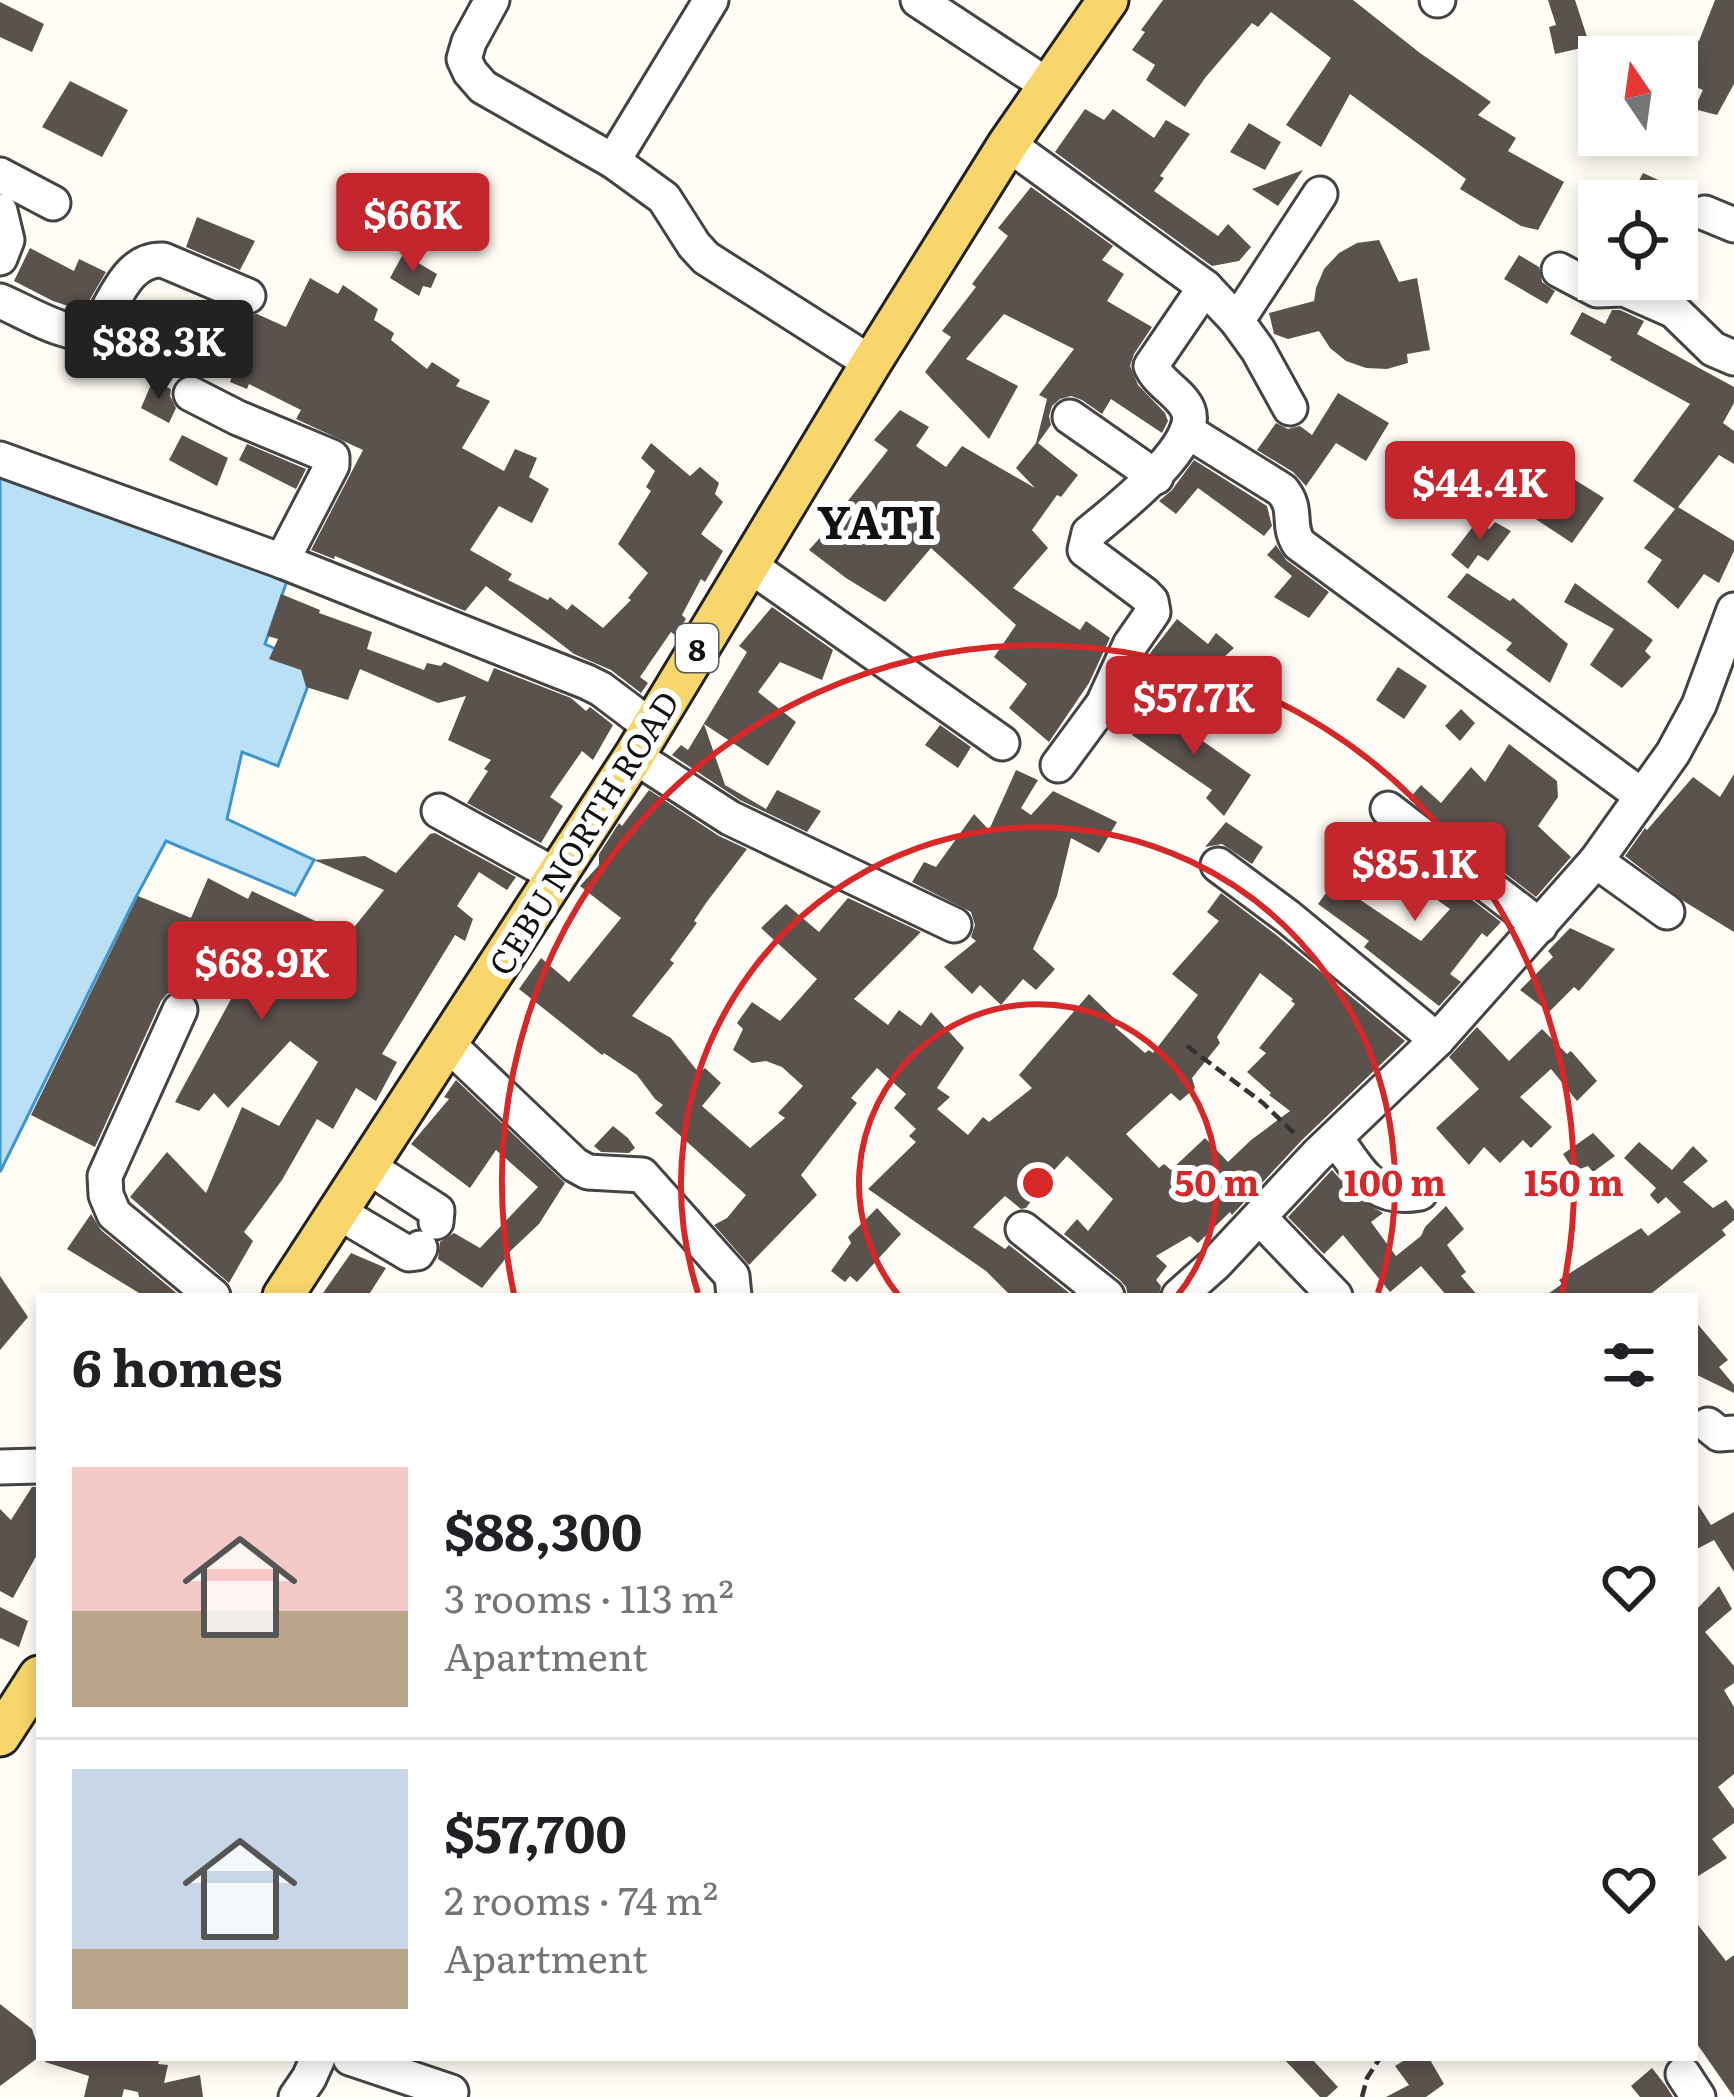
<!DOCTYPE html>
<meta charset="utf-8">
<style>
:root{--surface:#fff;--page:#f6f6f6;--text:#202124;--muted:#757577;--line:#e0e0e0;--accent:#c4262e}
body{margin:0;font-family:Literata,serif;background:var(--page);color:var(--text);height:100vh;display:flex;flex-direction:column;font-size:45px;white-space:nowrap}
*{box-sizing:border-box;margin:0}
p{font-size:39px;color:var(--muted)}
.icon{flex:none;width:66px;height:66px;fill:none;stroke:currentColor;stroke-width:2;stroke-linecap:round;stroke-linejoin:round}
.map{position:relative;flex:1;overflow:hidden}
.sheet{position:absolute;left:36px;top:1293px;width:1662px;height:768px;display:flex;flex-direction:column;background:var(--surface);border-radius:0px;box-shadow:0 6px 18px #0003}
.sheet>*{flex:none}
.needle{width:78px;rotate:347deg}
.tools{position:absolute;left:1578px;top:36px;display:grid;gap:24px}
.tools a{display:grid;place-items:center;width:120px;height:120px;border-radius:0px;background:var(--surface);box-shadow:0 6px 18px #0003;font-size:60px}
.price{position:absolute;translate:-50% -102px;padding:0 27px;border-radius:12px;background:var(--accent);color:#fff;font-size:39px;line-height:78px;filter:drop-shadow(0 3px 6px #0008)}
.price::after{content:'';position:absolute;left:50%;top:72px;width:36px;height:27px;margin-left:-18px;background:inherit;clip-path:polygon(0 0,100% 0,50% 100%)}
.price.selected{background:#222;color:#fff}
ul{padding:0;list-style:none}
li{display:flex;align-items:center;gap:36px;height:300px;padding:0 36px}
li+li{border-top:3px solid var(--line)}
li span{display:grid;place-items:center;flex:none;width:336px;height:240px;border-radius:0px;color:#555}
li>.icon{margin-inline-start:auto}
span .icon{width:144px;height:144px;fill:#fffc;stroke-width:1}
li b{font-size:51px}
h2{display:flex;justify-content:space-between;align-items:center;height:144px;padding:0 36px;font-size:51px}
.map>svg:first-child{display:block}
.water{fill:#b9e0f7;stroke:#3f96cf;stroke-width:3}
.building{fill:#5a524d;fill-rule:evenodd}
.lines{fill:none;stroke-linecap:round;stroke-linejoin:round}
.minor-casing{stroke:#444;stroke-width:39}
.major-casing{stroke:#222;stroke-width:45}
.path{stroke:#333;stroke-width:4.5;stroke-dasharray:12 6;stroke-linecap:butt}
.minor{stroke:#fff;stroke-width:33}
.major{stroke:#f9d66b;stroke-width:39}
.ring{fill:none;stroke:#d62828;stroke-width:6}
.labels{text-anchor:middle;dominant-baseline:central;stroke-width:12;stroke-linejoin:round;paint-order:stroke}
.shield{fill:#fff;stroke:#585858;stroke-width:3}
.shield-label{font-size:30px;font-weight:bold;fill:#111}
.street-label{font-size:33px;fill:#111;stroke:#fff}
.district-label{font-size:45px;font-weight:bold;letter-spacing:3px;fill:#111;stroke:#fff}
.centre{fill:#d62828;stroke:#fff;stroke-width:6}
.ring-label{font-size:36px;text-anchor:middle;font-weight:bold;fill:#d62828;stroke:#fff;stroke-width:12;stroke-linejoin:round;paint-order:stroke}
</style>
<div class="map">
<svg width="1734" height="2097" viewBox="0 0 1734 2097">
<rect width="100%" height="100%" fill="#fffdf5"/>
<!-- water -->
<path class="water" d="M0,473L287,581L265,644L315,667L278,766L242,752L227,819L314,860L295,895L166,841L135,899L0,1172Z"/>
<!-- building -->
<g class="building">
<path d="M1163,0H1353L1420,53L1491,102L1478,115L1516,138L1508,151L1564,182L1538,230L1521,226L1460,189L1466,179L1350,94L1321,147L1286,125L1331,58L1271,12L1258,27L1252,23L1205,78L1185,107L1146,80L1155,65L1132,50L1145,32L1141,30Z"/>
<path d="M1548,0H1575L1590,46L1555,54L1549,27L1556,25Z"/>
<path d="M1715,0H1734V84L1717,115L1694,109L1703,90L1691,85L1696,63L1687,62L1696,41H1699Z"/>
<path d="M0,2L44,24L32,52L0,37Z"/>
<path d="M70,81L128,110L102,157L42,127Z"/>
<path d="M1085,109L1104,120L1113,109L1154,138L1166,120L1190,134L1160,176L1164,178L1154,191L1218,236L1228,224L1251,247L1239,261L1212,266L1055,152Z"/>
<path d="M1249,123L1281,142L1265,170L1230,152Z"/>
<path d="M1303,170L1278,206L1252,189Z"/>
<path d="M1643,173L1676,188L1668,201H1645L1632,194Z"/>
<path d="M1031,187L1113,246L1102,260L1124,274L1107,301L1152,327L1134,354L1130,366L1138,385L1165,413L1168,421L1162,433L1111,399L1102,414L1082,400L1071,396L1060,399L1052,406L1049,416L1051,425L1038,443L1078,475L1061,497L1057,495L1032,530L1048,548L1013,588L1080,630L1086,621L1110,638L1089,683L1049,742L1009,708L1027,684L994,657L1016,625L931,548L885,602L846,578L809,550L850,504L847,502L888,450L874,440L900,410L929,427L916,446L946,467L962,446L1035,488L1016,468L1036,443L1047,399L1039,395L1074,349L1004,314L966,359L1018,386L989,439L925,372L951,337L942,331L976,287L972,284L1008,236L998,228Z"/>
<path d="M197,217L255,241L240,270L186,247Z"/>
<path d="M1379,240L1399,282L1417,278L1430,350L1407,354L1408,363L1387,369L1366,368L1346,361L1330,348L1319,331L1288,339L1274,334L1269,313L1314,301L1316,288L1324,269L1339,253L1357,243Z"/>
<path d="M30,248L74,271L79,259L106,272L83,311L53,301L14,281Z"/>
<path d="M403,254L437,274L431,288L423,286L419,296L390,278Z"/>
<path d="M1519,255L1539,267L1542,282L1555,291L1547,304L1504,279Z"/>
<path d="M310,278L338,294L343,285L378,309L374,320L394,333L391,340L427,369L432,362L460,380L456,386L490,401L462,448L504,471L515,449L537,458L529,477L549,489L532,523L499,506L470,550L512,574L508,580L548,600L550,597L567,610L572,604L603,628L631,600L628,598L648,573L618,544L651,491L646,487L655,471L641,458L651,443L690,476L700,467L719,483L715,494L723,502L701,534L723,551L705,582L701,579L682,615L686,619L675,635L671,632L640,677L648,683L641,693L611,670L574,654L486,586L465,611L335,556L334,559L311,550L363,450L296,419L301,410L249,384L247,389L230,382L240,347L216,332L227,310L241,316L257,314L286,327Z"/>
<path d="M1612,310H1620L1644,321L1637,334L1734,387V403L1723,423L1734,431V464L1719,455L1678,507L1734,541V551L1719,583L1704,574L1678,609L1647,582L1662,560L1644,548L1675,509L1633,481L1690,404L1610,360L1612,357L1570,334L1582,312L1605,324Z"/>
<path d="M153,380L171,389L170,396L176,408L169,423L141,408Z"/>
<path d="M1338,393L1389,423L1366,461L1336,443L1306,486L1293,472L1257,450L1276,423L1288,429L1300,426L1312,435Z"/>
<path d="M182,435L228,458L217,486L169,460Z"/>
<path d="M247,444L306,469L296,489L239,460Z"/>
<path d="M1194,460L1267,506L1272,526L1264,536L1198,488L1176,514L1159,501L1172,490Z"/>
<path d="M1559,470L1604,498L1572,543L1531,516Z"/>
<path d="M1478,520L1489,529L1495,522L1511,531L1488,561L1478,555L1468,569L1451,555Z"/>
<path d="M1276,545L1286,560L1329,592L1309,618L1274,597L1292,576L1267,555Z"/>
<path d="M1467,573L1510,601L1513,598L1568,644L1550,683L1506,650L1512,643L1447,597Z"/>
<path d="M1575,583L1653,640L1645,651L1651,657L1622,688L1590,665L1614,629L1564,602Z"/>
<path d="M281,594L320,610L319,613L372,632L367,649L424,670L427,663L441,666L444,662L488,682L494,668L571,698L586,711L590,707L613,725L593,760L582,751L550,797L563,806L541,843L467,803L488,771L484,769L491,760L448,740L466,696L438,703L360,669L348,700L306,687L301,670L269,659L278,639L267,636Z"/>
<path d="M772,607L833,650L822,680L780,662L758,692L796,722L768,766L704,724L725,785L766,809L777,790L821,811L807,832L740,800L672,755L681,745L688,750L747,652L739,646Z"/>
<path d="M1177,619L1208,644L1216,633L1234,648L1205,674L1187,658L1164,691L1140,674L1151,652Z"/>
<path d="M1398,667L1427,686L1404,719L1376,700Z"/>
<path d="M1153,706L1251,775L1224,816L1206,798L1212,790L1132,735Z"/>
<path d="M1461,709L1475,723L1460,741L1445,726Z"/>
<path d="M940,725L971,747L958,768L925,745Z"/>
<path d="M1509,744L1557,781L1558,797L1538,826L1571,857L1536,897L1409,799L1421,785L1441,803L1471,767L1485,782Z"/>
<path d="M1016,770L1038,780L1021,808L1031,815L1053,791L1117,822L1099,853L1071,838L1057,896L1033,949L1055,969L1036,990L1023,979L1001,1005L980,985L972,994L944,967L976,941L971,937L975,925L971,912L912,882L924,862L936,867L974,814L989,830Z"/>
<path d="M1734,774V932L1685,902L1625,856L1645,828L1647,830L1693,777L1720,797Z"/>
<path d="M649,790L719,836L747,849L706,903L694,921L697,923L670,960L674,963L632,1016L671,1038L699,1073L705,1068L721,1083L702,1106L750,1148L785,1118L778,1113L803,1086L782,1067L766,1061L752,1063L733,1050L743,1029L737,1023L752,1002L780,1021L817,979L761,928L786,904L819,932L848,898L921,932L854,999L888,1025L899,1010L921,1026L931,1012L964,1048L937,1088L950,1097L937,1109L968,1135L983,1117L989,1122L1032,1088L1019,1075L1089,994L1118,1022L1115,1027L1145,1053L1149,1050L1153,1053L1198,995L1172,974L1219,921L1207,912L1221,893L1275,934L1405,1041L1302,1140L1232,1215L1230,1212L1198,1243L1190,1236L1156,1256L1167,1266L1156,1280L1161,1286L1159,1296H1128L1126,1287L1120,1280L1064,1234L1077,1219L1088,1231L1113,1199L1067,1156L1036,1190L1038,1192L1026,1208L1021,1209L1005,1196L973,1227L1005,1249L1009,1245L1073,1296H1011L986,1271L868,1189L916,1142L909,1136L916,1129L894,1108L906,1094L877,1068L851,1098L857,1103L801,1175L817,1195L749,1265L714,1225L727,1218L746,1195L655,1113L663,1105L655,1099L637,1075L604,1053L602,1055L519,989L541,958L569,982L621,918L580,886L599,865V854L619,823L622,826ZM1260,973L1293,999L1291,1001L1295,1004L1259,1048L1266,1053L1247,1072L1271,1093L1269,1095L1290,1111L1251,1140L1228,1162L1205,1138L1171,1170L1164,1164L1159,1168L1126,1134L1171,1093L1180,1101L1195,1088L1192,1078L1220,1043L1217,1037Z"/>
<path d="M1226,822L1263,847L1252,864L1222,844L1205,847Z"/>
<path d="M1380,830L1501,922L1487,937L1482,933L1450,974L1461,982L1439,1006L1364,947L1369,941L1318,904L1334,882L1421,941L1450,909L1363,847Z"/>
<path d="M435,833L516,877L507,890L479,872L457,906L473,919L465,941L455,935L382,1054L397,1062L376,1101L356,1088L333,1129L317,1119L282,1180L244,1232L253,1241L229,1283L130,1197L167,1152L206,1193L242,1107L279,1126L318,1062L290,1041L228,1108L214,1093L199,1111L175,1102L236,990L191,976L184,990L177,989L167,994L161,1001L95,1147L31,1115L138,896L191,918L208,878L248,899L252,891L347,936L384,890L314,860L365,856L396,873L430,834Z"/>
<path d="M1570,928L1615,949L1579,991L1574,987L1549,1012L1520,990L1553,957L1548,951Z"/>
<path d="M1477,1027L1509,1061L1542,1029L1567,1054L1571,1051L1597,1081L1577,1101L1551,1069L1520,1097L1552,1127L1531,1148L1523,1140L1500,1163L1484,1147L1469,1165L1436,1128L1479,1089L1449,1057Z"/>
<path d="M456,1080L565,1183L539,1224L504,1257L506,1258L482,1288L438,1259L440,1242L454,1233L480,1248L538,1187L496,1150L470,1188L411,1144L449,1099L444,1097Z"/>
<path d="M613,1126L628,1138L635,1148L629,1153L601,1152L594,1146Z"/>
<path d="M1593,1133L1615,1156L1593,1172L1588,1166L1574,1171L1563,1154Z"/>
<path d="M1639,1142L1672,1170L1693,1146L1708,1161L1683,1182L1713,1208L1726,1200L1734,1210V1220L1722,1230L1726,1235L1648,1296H1545L1562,1284L1559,1280L1641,1228L1648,1236L1681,1212L1666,1197L1658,1204L1650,1195L1656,1188L1624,1158Z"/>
<path d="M1332,1170L1357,1198L1383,1213L1371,1222L1396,1256L1421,1236L1425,1227L1446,1206L1464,1229L1447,1245L1466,1272L1461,1276L1478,1296H1447L1421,1266L1390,1292L1343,1235L1324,1254L1288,1217Z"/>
<path d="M877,1208L901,1234L857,1282L850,1276L845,1282L831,1271L851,1243L848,1237Z"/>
<path d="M91,1214L101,1230L180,1296H144L67,1249Z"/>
<path d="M351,1253L386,1268L368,1296H321Z"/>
<path d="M0,1276L28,1317L0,1350Z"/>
<path d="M1695,1321L1728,1360L1719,1367L1734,1385V1393L1695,1374Z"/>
<path d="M32,1487H39V1551L13,1598L0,1591V1509L11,1520Z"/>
<path d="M1695,1500L1711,1525L1734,1512V1572L1714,1540L1695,1550Z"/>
<path d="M1719,1586L1732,1609L1705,1632L1734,1666V1683L1724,1690L1734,1707V1774L1718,1787L1734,1809V1823L1712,1839L1727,1858L1695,1878V1611Z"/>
<path d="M0,1607L28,1621L19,1647L0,1638Z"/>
<path d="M1695,1921L1726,1961L1734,1955V2097L1695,2041Z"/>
<path d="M0,2004L32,2029L39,2050V2057L0,2086Z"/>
<path d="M46,2058H160L158,2064L168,2065L164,2083L200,2075L203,2097H139L138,2092L124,2089L122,2097H84L89,2076L45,2062Z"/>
<path d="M1283,2058H1311L1338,2087L1327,2097H1320Z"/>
<path d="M1408,2058H1429L1444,2084L1426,2097H1386L1409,2085L1395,2066Z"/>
<path d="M1652,2068L1666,2086L1673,2097H1640L1631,2086Z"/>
</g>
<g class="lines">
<defs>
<g id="minor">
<path d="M492,0L469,42L464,59L470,72L483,87L613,161L664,198L694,245L706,258L871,363"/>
<path d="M918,0L1047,85"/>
<path d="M1437,0H1438"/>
<path d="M1008,144L1205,287L1237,321L1258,350L1290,408"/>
<path d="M613,161L711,0"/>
<path d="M0,175L53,203"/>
<path d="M0,211L7,240L0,258"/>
<path d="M1705,213L1734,225"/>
<path d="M1559,270L1597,290L1624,289L1674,311L1713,349L1734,358"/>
<path d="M0,301C27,312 64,337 94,332C114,306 125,258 163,260L248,296"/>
<path d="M1237,321L1320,194"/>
<path d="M191,394L238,418L332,457V465L282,561"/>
<path d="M1070,417L1156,477"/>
<path d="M1187,431L1282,490C1299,510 1286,524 1299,544L1642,796"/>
<path d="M0,459L282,561L587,682L601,689L650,726"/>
<path d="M749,565L1002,743"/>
<path d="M634,756L730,818L954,925"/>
<path d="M1058,765L1103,704L1130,645L1153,612L1151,601L1144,594L1085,550L1089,533C1113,513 1202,445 1188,410C1182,394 1159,384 1151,366L1205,287"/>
<path d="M1388,809L1540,926"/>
<path d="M439,811L557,876"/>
<path d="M1596,861L1667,912"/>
<path d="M1218,865L1288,917L1437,1040"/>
<path d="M180,1010L105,1176L106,1195L114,1214L213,1296"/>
<path d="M447,1043L575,1165L588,1172L642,1175L732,1276L734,1296"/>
<path d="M1335,1138C1362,1172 1371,1202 1420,1193"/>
<path d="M367,1166L437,1211L436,1222"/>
<path d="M338,1212L409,1254L417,1253L420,1248"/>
<path d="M1260,1218L1335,1296"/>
<path d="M1023,1229L1107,1296"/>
<path d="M1179,1296L1215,1264L1317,1155L1437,1040L1596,861L1673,753L1699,705L1734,610"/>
<path d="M1708,1425L1719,1434L1734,1433"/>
<path d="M0,1467L39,1466"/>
<path d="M350,2058L451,2092"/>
<path d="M1683,2074L1698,2097"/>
<path d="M296,2097L309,2078L318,2058"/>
</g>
<g id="major">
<path d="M283,1296L634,756L871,363L1008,144L1108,0"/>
<path d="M0,1736L39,1676"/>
</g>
</defs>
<!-- minor casing -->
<use href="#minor" class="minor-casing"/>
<!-- major casing -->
<use href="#major" class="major-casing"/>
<!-- path -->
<g class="path">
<path d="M1187,1046L1263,1103L1296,1135"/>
<path d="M1362,2097L1367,2078L1380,2058"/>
</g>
<!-- minor -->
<use href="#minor" class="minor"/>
<!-- major -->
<use href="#major" class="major"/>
</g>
<!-- distance rings -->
<g class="ring">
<path d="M899 1296A179 179 0 1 1 1177 1296"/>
<path d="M698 1293A357 357 0 1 1 1378 1293"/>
<path d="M514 1294A536 536 0 1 1 1562 1294"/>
</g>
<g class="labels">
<!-- shield labels -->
<rect class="shield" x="676" y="624" width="42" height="48" rx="9"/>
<g class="shield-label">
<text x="697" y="648">8</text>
</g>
<!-- street labels -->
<g class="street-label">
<text transform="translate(582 832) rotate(-58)">CEBU NORTH ROAD</text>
</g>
<!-- district labels -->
<g class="district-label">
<text x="878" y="519">YATI</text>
</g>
</g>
<circle cx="1038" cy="1183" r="18" class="centre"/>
<g class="ring-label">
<text x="1217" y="1196">50 m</text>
<text x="1395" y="1196">100 m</text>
<text x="1574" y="1196">150 m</text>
</g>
</svg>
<div class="tools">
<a><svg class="needle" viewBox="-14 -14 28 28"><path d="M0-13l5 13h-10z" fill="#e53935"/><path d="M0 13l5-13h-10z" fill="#757577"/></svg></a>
<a><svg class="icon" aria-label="locate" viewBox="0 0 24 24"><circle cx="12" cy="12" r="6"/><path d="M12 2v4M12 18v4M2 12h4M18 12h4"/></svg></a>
</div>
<b class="price" style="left:413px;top:275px">$66K</b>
<b class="price selected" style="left:159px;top:402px">$88.3K</b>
<b class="price" style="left:1480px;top:543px">$44.4K</b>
<b class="price" style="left:1194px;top:758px">$57.7K</b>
<b class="price" style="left:1415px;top:924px">$85.1K</b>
<b class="price" style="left:262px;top:1023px">$68.9K</b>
<section class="sheet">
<h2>6 homes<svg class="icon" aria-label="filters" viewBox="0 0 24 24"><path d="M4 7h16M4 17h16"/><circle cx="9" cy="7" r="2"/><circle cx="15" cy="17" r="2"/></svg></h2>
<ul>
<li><span style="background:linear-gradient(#f6c9c9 60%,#b9a48a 0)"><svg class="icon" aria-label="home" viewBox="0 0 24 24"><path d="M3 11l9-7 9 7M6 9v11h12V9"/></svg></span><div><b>$88,300</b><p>3 rooms · 113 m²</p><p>Apartment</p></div><svg class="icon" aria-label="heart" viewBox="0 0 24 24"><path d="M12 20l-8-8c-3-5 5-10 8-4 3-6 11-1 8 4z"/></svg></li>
<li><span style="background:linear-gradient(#c9d6e8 75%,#b9a48a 0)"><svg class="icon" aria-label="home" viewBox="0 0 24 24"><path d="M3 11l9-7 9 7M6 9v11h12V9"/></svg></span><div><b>$57,700</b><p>2 rooms · 74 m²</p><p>Apartment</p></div><svg class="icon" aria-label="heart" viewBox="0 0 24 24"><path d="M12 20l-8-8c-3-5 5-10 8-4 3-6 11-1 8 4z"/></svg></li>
</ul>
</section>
</div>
